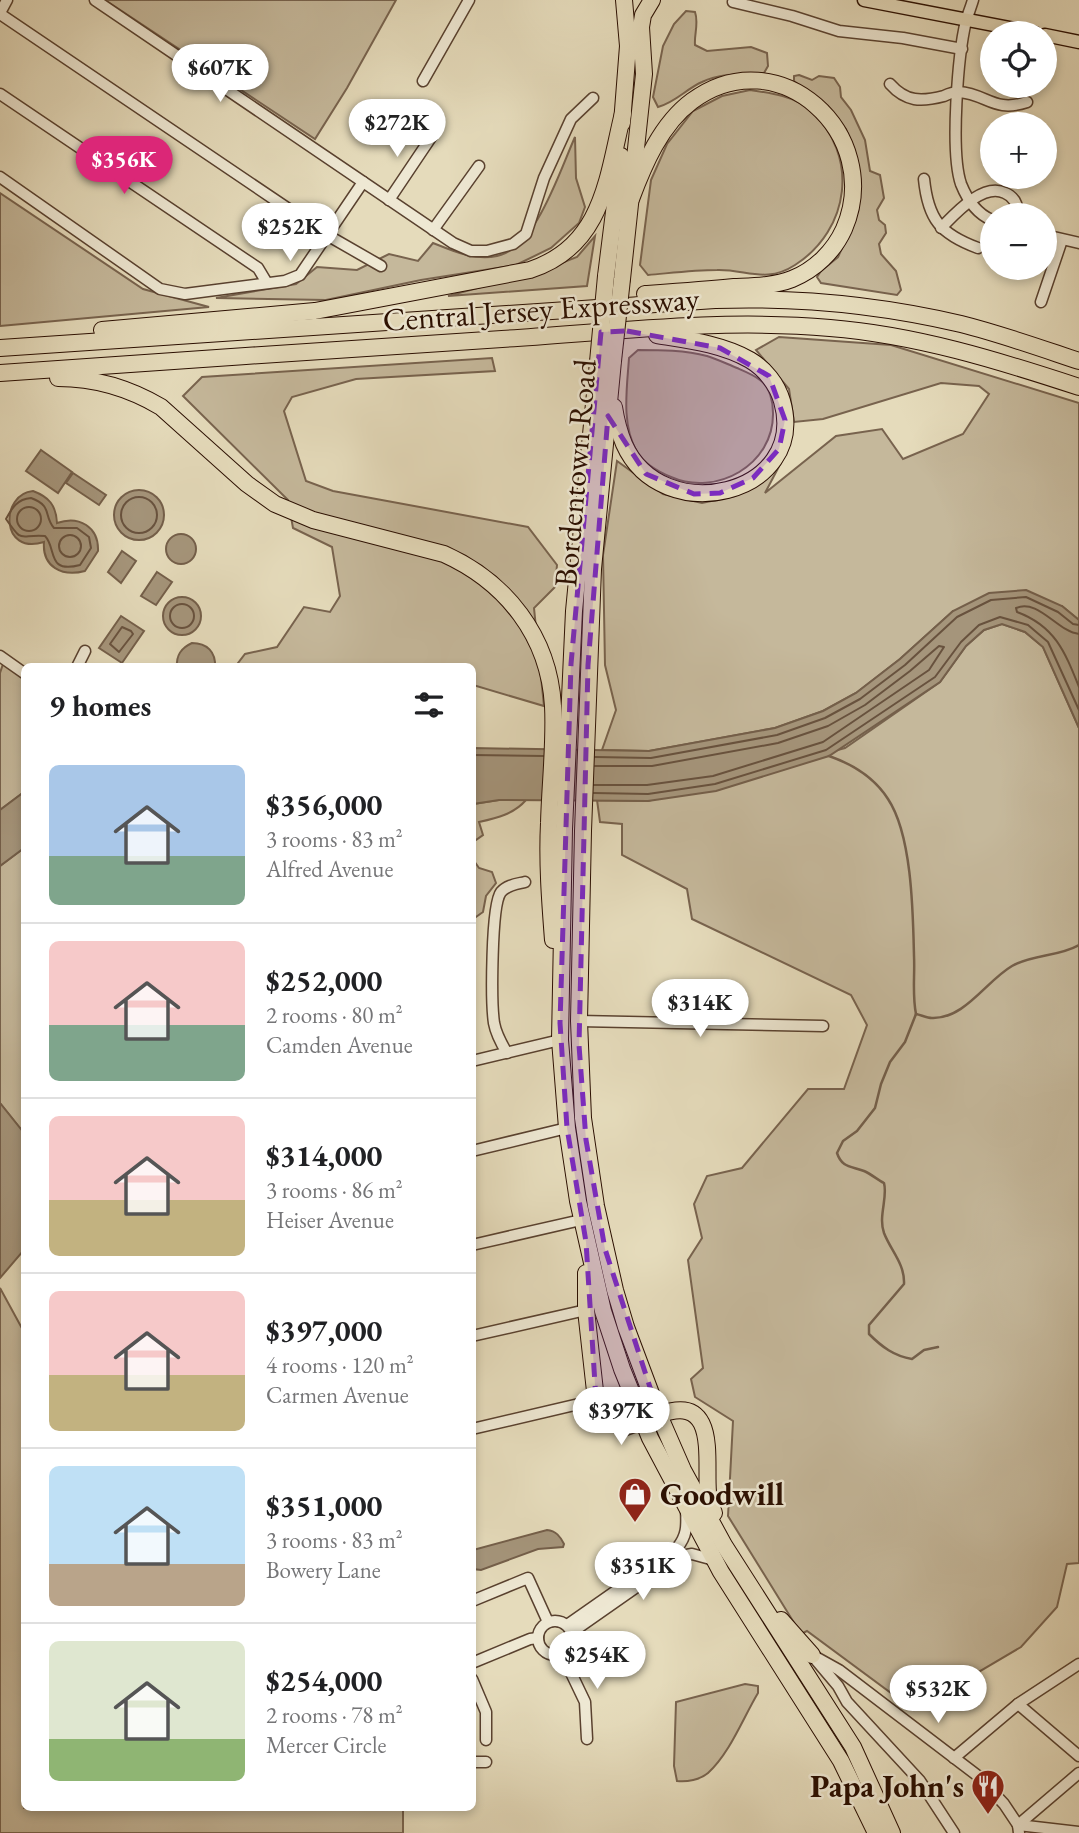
<!DOCTYPE html>
<meta charset="utf-8">
<style>
:root{--surface:#fff;--page:#f2f2f2;--text:#202124;--muted:#757577;--line:#e0e0e0;--accent:#db2777}
body{margin:0;font-family:"EB Garamond",serif;background:var(--page);color:var(--text);height:100vh;display:flex;flex-direction:column;font-size:26px;white-space:nowrap}
*{box-sizing:border-box;margin:0}
p{font-size:23px;color:var(--muted)}
.icon{flex:none;width:38px;height:38px;fill:none;stroke:currentColor;stroke-width:2;stroke-linecap:round;stroke-linejoin:round}
.map{position:relative;flex:1;overflow:hidden}
.panel{position:absolute;left:21px;top:663px;width:455px;height:1148px;display:flex;flex-direction:column;background:var(--surface);border-radius:10px;box-shadow:0 4px 10px #0003}
.panel>*{flex:none}
.buttons{position:absolute;left:980px;top:21px;display:grid;gap:14px}
.buttons a{display:grid;place-items:center;width:77px;height:77px;border-radius:50%;background:var(--surface);box-shadow:0 4px 10px #0003;font-size:35px}
.price{position:absolute;translate:-50% -60px;padding:0 16px;border-radius:24px;background:#fff;color:#222;font-size:23px;line-height:46px;filter:drop-shadow(0 2px 4px #0008)}
.price::after{content:'';position:absolute;left:50%;top:42px;width:21px;height:16px;margin-left:-10px;background:inherit;clip-path:polygon(0 0,100% 0,50% 100%)}
.price.on{background:var(--accent);color:#fff}
ul{padding:0;list-style:none}
li{display:flex;align-items:center;gap:21px;height:175px;padding:0 28px}
li+li{border-top:2px solid var(--line)}
li span{display:grid;place-items:center;flex:none;width:196px;height:140px;border-radius:10px;color:#555}
li>.icon{margin-inline-start:auto}
span .icon{width:84px;height:84px;fill:#fffc;stroke-width:1}
li b{font-size:30px}
h2{display:flex;justify-content:space-between;align-items:center;height:84px;padding:0 28px;font-size:30px}
.map>svg:first-child{display:block}
.green{fill:#c5b89b;stroke:#78634e;stroke-width:2}
.water{fill:#a5957b;stroke:#745f4a;stroke-width:2}
.lines{fill:none;stroke-linecap:round;stroke-linejoin:round}
.shore{stroke:#68523e;stroke-width:2}
.stream{stroke:#745f4a;stroke-width:2.5}
.minor-casing{stroke:#59412f;stroke-width:13}
.major-casing{stroke:#2a0e00;stroke-width:15}
.highway-casing{stroke:#2a0e00;stroke-width:18}
.minor{stroke:#eee8d3;stroke-width:10}
.major{stroke:#e5dbbb;stroke-width:12}
.highway{stroke:#e5dbbb;stroke-width:16}
.highway-bridge-casing{stroke:#2a0e00;stroke-width:18;stroke-linecap:butt}
.highway-bridge{stroke:#e5dbbb;stroke-width:16}
.marked{fill:#7b2cbf;fill-opacity:0.2;stroke:#7b2cbf;stroke-width:5;stroke-dasharray:14 9;stroke-linejoin:round}
.labels{text-anchor:middle;dominant-baseline:central;stroke-width:5;stroke-linejoin:round;paint-order:stroke}
.street-label{font-size:32px;fill:#2a0e00;stroke:#eee8d3}
.poi-label{font-size:32px;font-weight:bold;fill:#2a0e00;stroke:#eee8d3;text-anchor:start}
</style>
<div class="map">
<svg width="1079" height="1833" viewBox="0 0 1079 1833">
<rect width="100%" height="100%" fill="#e5dbbb"/>
<filter id="stains"><feTurbulence type="fractalNoise" baseFrequency=".00286" numOctaves="4"/><feColorMatrix values="0 0 0 0 .2 0 0 0 0 .09 0 0 0 0 .02 0 0 0 .5 -.17"/></filter>
<radialGradient id="worn" r=".72"><stop offset=".6" stop-color="#630" stop-opacity="0"/><stop offset="1" stop-color="#630" stop-opacity=".3"/></radialGradient>
<!-- green -->
<g class="green">
<path d="M105,0H396L347,88L315,139Z"/>
<path d="M686,11L695,12C699,23 694,34 695,45L707,51L751,47L767,53L768,66L764,73C743,74 721,73 702,82C686,89 676,102 658,107L653,97L663,46L674,24Z"/>
<path d="M799,75L812,80L819,76L834,78L840,87L841,97L851,110L865,140L870,171L880,175L884,198L877,210L879,220L885,225L886,233L879,244L881,254L896,271L901,290L897,295L821,283L817,277L821,271L838,257L852,227L857,160L846,129L826,105L794,81V76Z"/>
<path d="M750,90C771,93 794,96 810,110C860,155 850,230 795,265C766,284 746,269 717,270C694,270 671,273 648,275L640,265L651,180L667,144L693,111L722,96Z"/>
<path d="M575,137L576,178L585,207L579,223L551,248L516,265L421,280L326,300L216,298L296,284L317,267L357,270L389,254L418,261L433,243C453,251 475,261 497,256C536,248 560,170 575,137Z"/>
<path d="M0,193L143,289L209,307L0,326Z"/>
<path d="M595,236L587,286L448,296L541,271L577,257Z"/>
<path d="M779,337L891,345L1079,403V620L1062,606L953,611L900,659L856,693L823,711L775,728L649,751L602,750L616,710L605,665L603,555L617,461L663,494L702,503L735,496L764,477L785,455L765,493L836,436L882,429L903,459L963,434L989,394L979,386L941,383L823,419L794,422L789,389L756,350Z"/>
<path d="M638,350C660,350 685,350 707,356C717,359 727,364 737,368C744,371 754,375 760,380C770,387 773,402 773,413C774,465 716,497 671,477C659,472 644,463 637,452C621,425 627,388 629,358Z"/>
<path d="M492,358L495,371L356,379L292,397L284,411L306,481L333,491L528,527L557,565L555,587L534,608L544,706L473,685L472,667H235L245,654L277,647L304,607L330,612L340,596L332,547L293,528L288,500L183,396L202,377Z"/>
<path d="M1002,624L1025,632L1043,647L1079,728V1563L1067,1564L1057,1607L1021,1647L914,1710L807,1631L801,1634L728,1516L733,1421L695,1397L691,1379L703,1368L688,1260L702,1238L694,1204L707,1176L742,1168L808,1089H844L867,1025L851,995L692,919L687,889L622,855V824L600,822L597,800L648,801L845,748L940,682L966,646L984,630Z"/>
<path d="M3,664L24,678V792L0,810V673Z"/>
<path d="M499,800H526C514,814 497,818 479,822L483,835L473,842V804Z"/>
<path d="M24,848V1133L0,1103V866Z"/>
<path d="M472,858L479,868L492,872L496,883L486,896L483,912L473,919Z"/>
<path d="M0,1288L24,1332V1808H403V1833H0Z"/>
<path d="M745,1684L758,1686V1693C743,1718 730,1753 708,1773C700,1780 687,1782 677,1781L674,1766L676,1702Z"/>
</g>
<!-- water -->
<g class="water">
<path d="M41,450L72,472L58,493L26,471Z"/>
<path d="M73,473L106,495L99,505L66,483Z"/>
<circle cx="139" cy="515" r="25"/>
<path d="M33,491C49,497 56,505 57,523C79,515 99,527 98,551L85,571C62,577 42,567 44,542C0,556 0,494 33,491Z"/>
<circle cx="181" cy="549" r="15"/>
<path d="M122,551L136,561L121,583L108,572Z"/>
<path d="M157,572L172,582L156,605L141,596Z"/>
<path d="M1026,590L1062,606L1079,620V728L1043,647L1025,632L1002,624L984,630L966,646L940,682L829,756L716,791L648,801L499,800L473,804V748L649,751L775,728L823,711L856,693L900,659L953,611L989,593Z"/>
<circle cx="182" cy="616" r="19"/>
<path d="M121,616L144,631L122,663L99,648Z"/>
<path d="M192,643C207,643 216,652 215,667H177C176,655 181,648 192,643Z"/>
<path d="M24,792V848L0,866V810Z"/>
<path d="M0,1103L24,1133V1250L0,1278Z"/>
<path d="M547,1530C556,1531 560,1536 564,1544L563,1547L538,1549L481,1570L473,1569V1550Z"/>
</g>
<g class="lines">
<!-- shore -->
<g class="shore">
<circle cx="139" cy="515" r="18"/>
<path d="M31,498C53,506 43,515 54,528H77L89,537L91,548L80,565C46,574 57,548 45,536C18,534 24,545 6,519C12,508 17,499 31,498Z"/>
<circle cx="29" cy="519" r="12"/>
<circle cx="70" cy="546" r="11"/>
<circle cx="182" cy="616" r="12"/>
<path d="M122,627L131,631L133,634L119,652L110,644Z"/>
<path d="M1079,634C1058,632 1038,598 1016,608L1017,612C1055,626 1065,652 1079,687"/>
<path d="M472,755L543,756"/>
<path d="M595,757L651,758L777,735L825,718L860,699L905,665L957,617L991,600L1026,597L1058,612L1073,624L1079,625"/>
<path d="M594,785H647L713,776L823,742L929,670L944,647L939,646L910,671L865,705L828,726L778,743L652,766H595"/>
<path d="M594,793L648,794L715,784L826,750L935,677L961,642L979,625L1000,617L1028,625L1048,642L1079,710"/>
</g>
<!-- stream -->
<g class="stream">
<path d="M829,756C852,764 874,777 888,799C912,835 913,912 914,956C915,976 912,994 916,1014"/>
<path d="M916,1014L905,1042L890,1062L881,1084L875,1108L857,1131L843,1141L837,1153C842,1168 851,1166 864,1171C871,1174 878,1180 884,1183C888,1198 878,1216 884,1233C891,1251 905,1264 904,1284L869,1325V1334C882,1347 894,1356 912,1359L924,1350L938,1347"/>
<path d="M916,1014C921,1015 927,1018 932,1018C965,1019 986,981 1012,966C1033,954 1058,957 1079,945"/>
</g>
<defs>
<g id="minor">
<path d="M95,0L453,243L471,251H487L513,244L526,234L544,178L571,119L593,98"/>
<path d="M973,0C971,7 968,14 966,21C958,54 950,152 961,184C967,199 977,214 992,220"/>
<path d="M733,2L792,16L839,31L903,38L962,49"/>
<path d="M0,13L7,0"/>
<path d="M0,14L327,235L381,266"/>
<path d="M423,81L469,0"/>
<path d="M890,84C906,102 921,102 944,96C948,94 954,92 959,92C987,94 994,113 1027,102"/>
<path d="M0,94L258,268L267,283"/>
<path d="M0,177L160,289L185,294L285,281L300,275L363,182"/>
<path d="M924,179C928,219 940,234 978,248"/>
<path d="M389,200L432,136"/>
<path d="M941,228C955,214 983,182 1005,193C1015,197 1018,206 1018,215"/>
<path d="M433,230L479,166"/>
<path d="M1045,235L1079,243"/>
<path d="M1041,302L1062,240"/>
<path d="M0,656L24,673"/>
<path d="M77,667L85,651"/>
<path d="M579,1021L823,1026"/>
<path d="M507,1053C501,1043 496,1034 494,1023C491,1003 491,905 501,892C507,885 517,884 525,882"/>
<path d="M472,1061L560,1040"/>
<path d="M472,1151L567,1128"/>
<path d="M472,1245L581,1220"/>
<path d="M472,1336L586,1310"/>
<path d="M472,1429L596,1400C609,1409 607,1425 623,1431L650,1421"/>
<path d="M472,1601L528,1578L548,1622"/>
<circle cx="555" cy="1638" r="17"/>
<path d="M567,1625L677,1548C687,1536 687,1526 686,1510"/>
<path d="M571,1633L681,1556L692,1554L714,1560"/>
<path d="M562,1654L585,1702L587,1739"/>
<path d="M812,1655L839,1670L978,1776L1004,1804L1018,1825L1019,1833"/>
<path d="M816,1660L838,1686L847,1702L920,1781L954,1833"/>
<path d="M472,1663L530,1639L538,1638"/>
<path d="M472,1679L486,1712V1740"/>
<path d="M1018,1704L1079,1756"/>
<path d="M954,1758L1018,1704L1079,1664"/>
<path d="M472,1762H486"/>
<path d="M1018,1825L1079,1773"/>
<path d="M1018,1825L1079,1832"/>
</g>
<g id="major">
<path d="M864,0L1035,33"/>
<path d="M1045,35L1079,42"/>
</g>
<g id="highway">
<path d="M622,123L628,46L624,0"/>
<path d="M631,199C644,164 661,124 692,101C778,37 885,134 844,229C834,251 815,270 792,279C774,286 754,286 734,287C704,290 674,292 645,294"/>
<path d="M606,276L621,156"/>
<path d="M622,279L644,74L641,27L643,15L652,0"/>
<path d="M102,330L315,311L530,270C603,246 607,179 623,113"/>
<path d="M0,348L715,300C798,297 880,305 961,324C1001,334 1040,348 1079,361"/>
<path d="M613,361L593,569L583,831L579,1021L583,1118L596,1206L615,1290L626,1327L659,1415L683,1470L724,1545L853,1747L892,1833"/>
<path d="M598,362L574,611L564,829L560,1040L567,1128L578,1201L603,1311L622,1369L650,1438L721,1572L841,1761L876,1833"/>
<path d="M0,373C167,361 335,350 502,339C610,332 721,318 830,328C916,335 997,360 1079,387"/>
<path d="M58,378C96,378 129,388 161,407L247,484L275,504L313,520L444,554C506,582 549,636 553,706C555,744 550,784 549,823C547,862 550,901 553,940"/>
<path d="M614,407C616,420 619,432 624,444C662,530 809,495 782,401C777,384 765,369 750,360C722,344 688,340 657,335"/>
<path d="M586,1273V1310L596,1400"/>
<path d="M659,1415C719,1392 705,1460 708,1492C708,1499 711,1506 714,1513"/>
<path d="M781,1620L812,1655"/>
</g>
</defs>
<!-- minor casing -->
<use href="#minor" class="minor-casing"/>
<!-- major casing -->
<use href="#major" class="major-casing"/>
<!-- highway casing -->
<use href="#highway" class="highway-casing"/>
<!-- minor -->
<use href="#minor" class="minor"/>
<!-- major -->
<use href="#major" class="major"/>
<!-- highway -->
<use href="#highway" class="highway"/>
<defs>
<g id="highway-bridge">
<path d="M613,361L622,279"/>
<path d="M598,362L606,276"/>
</g>
</defs>
<!-- highway-bridge casing -->
<use href="#highway-bridge" class="highway-bridge-casing"/>
<!-- highway-bridge -->
<use href="#highway-bridge" class="highway-bridge"/>
</g>
<!-- marked area -->
<path class="marked" d="M627,331L720,348L769,376L785,420L779,449L753,478L720,493L694,494L646,474L608,416L588,665L579,1045L586,1140L605,1249L659,1415L623,1431L596,1400L586,1242L567,1128L560,1023L571,664L601,332Z"/>
<!-- icons -->
<defs>
<symbol id="shop-pin" viewBox="-11 -11 22 30"><path d="M0 17L-7.5 6A9.5 9.5 0 1 1 7.5 6Z" fill="#8f2418" stroke="#eee8d3"/><path d="M-5-2.5h2.3a2.7 3.5 0 0 1 5.4 0H5L5.5 6h-11ZM-1.5-2.5h3a1.5 2.3 0 0 0-3 0Z" fill="#fff"/></symbol>
<symbol id="restaurant-pin" viewBox="-11 -11 22 30"><path d="M0 17L-7.5 6A9.5 9.5 0 1 1 7.5 6Z" fill="#8f2418" stroke="#eee8d3"/><path d="M-5-6h1v4h1v-4h1v4h1v-4h1v5L-1.5 .5V6h-2V.5L-5-1ZM5-6V6H3V1.5H1.5Q1.5-4 5-6Z" fill="#fff"/></symbol>
</defs>
<g fill-rule="evenodd">
<use href="#shop-pin" x="616" y="1475" width="38" height="52"/>
<use href="#restaurant-pin" x="969" y="1767" width="38" height="52"/>
</g>
<g class="labels">
<!-- street labels -->
<g class="street-label">
<text transform="translate(541 309) rotate(-4)">Central Jersey Expressway</text>
<text transform="translate(575 473) rotate(-85)">Bordentown Road</text>
</g>
<!-- poi labels -->
<g class="poi-label">
<text x="660" y="1494">Goodwill</text>
<text x="964" y="1786" text-anchor="end">Papa John's</text>
</g>
</g>
<rect width="100%" height="100%" filter="url(#stains)"/>
<rect width="100%" height="100%" fill="url(#worn)"/>
</svg>
<div class="buttons">
<a><svg class="icon" aria-label="locate" viewBox="0 0 24 24"><circle cx="12" cy="12" r="6"/><path d="M12 2v4M12 18v4M2 12h4M18 12h4"/></svg></a>
<a>+</a>
<a>−</a>
</div>
<b class="price" style="left:220px;top:104px">$607K</b>
<b class="price" style="left:397px;top:159px">$272K</b>
<b class="price on" style="left:124px;top:196px">$356K</b>
<b class="price" style="left:290px;top:263px">$252K</b>
<b class="price" style="left:700px;top:1039px">$314K</b>
<b class="price" style="left:621px;top:1447px">$397K</b>
<b class="price" style="left:643px;top:1602px">$351K</b>
<b class="price" style="left:597px;top:1691px">$254K</b>
<b class="price" style="left:938px;top:1725px">$532K</b>
<section class="panel">
<h2>9 homes<svg class="icon" aria-label="filters" viewBox="0 0 24 24"><path d="M4 7h16M4 17h16"/><circle cx="9" cy="7" r="2"/><circle cx="15" cy="17" r="2"/></svg></h2>
<ul>
<li><span style="background:linear-gradient(#a9c7e8 65%,#7fa58c 0)"><svg class="icon" aria-label="home" viewBox="0 0 24 24"><path d="M3 11l9-7 9 7M6 9v11h12V9"/></svg></span><div><b>$356,000</b><p>3 rooms · 83 m²</p><p>Alfred Avenue</p></div></li>
<li><span style="background:linear-gradient(#f6c9c9 60%,#7fa58c 0)"><svg class="icon" aria-label="home" viewBox="0 0 24 24"><path d="M3 11l9-7 9 7M6 9v11h12V9"/></svg></span><div><b>$252,000</b><p>2 rooms · 80 m²</p><p>Camden Avenue</p></div></li>
<li><span style="background:linear-gradient(#f6c9c9 60%,#c2b280 0)"><svg class="icon" aria-label="home" viewBox="0 0 24 24"><path d="M3 11l9-7 9 7M6 9v11h12V9"/></svg></span><div><b>$314,000</b><p>3 rooms · 86 m²</p><p>Heiser Avenue</p></div></li>
<li><span style="background:linear-gradient(#f6c9c9 60%,#c2b280 0)"><svg class="icon" aria-label="home" viewBox="0 0 24 24"><path d="M3 11l9-7 9 7M6 9v11h12V9"/></svg></span><div><b>$397,000</b><p>4 rooms · 120 m²</p><p>Carmen Avenue</p></div></li>
<li><span style="background:linear-gradient(#bfe0f5 70%,#b9a48a 0)"><svg class="icon" aria-label="home" viewBox="0 0 24 24"><path d="M3 11l9-7 9 7M6 9v11h12V9"/></svg></span><div><b>$351,000</b><p>3 rooms · 83 m²</p><p>Bowery Lane</p></div></li>
<li><span style="background:linear-gradient(#dfe7d0 70%,#8fb573 0)"><svg class="icon" aria-label="home" viewBox="0 0 24 24"><path d="M3 11l9-7 9 7M6 9v11h12V9"/></svg></span><div><b>$254,000</b><p>2 rooms · 78 m²</p><p>Mercer Circle</p></div></li>
</ul>
</section>
</div>
